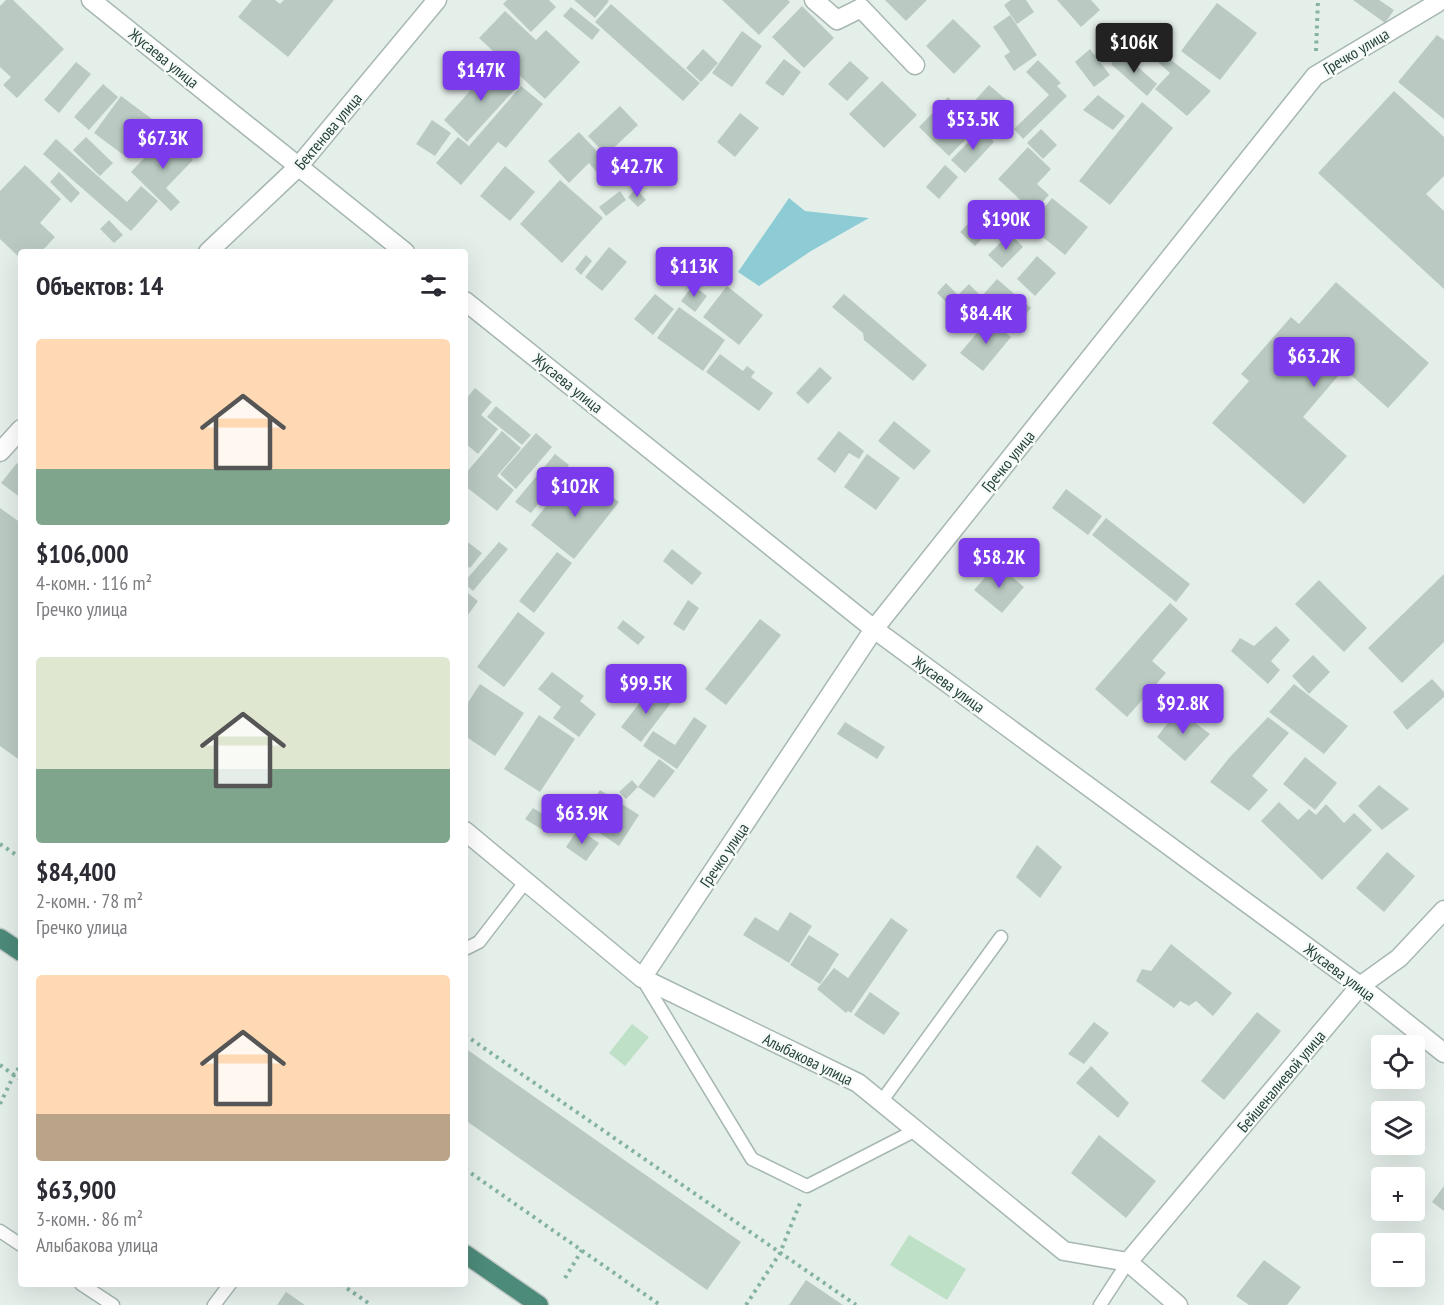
<!DOCTYPE html>
<html lang="ru">
<meta charset="utf-8">
<style>
:root{--surface:#fff;--page:#f7f7f7;--text:#2b2b33;--muted:#7c7c81;--accent:#7c3aed}
body{margin:0;font-family:"PT Sans Narrow",sans-serif;background:var(--page);color:var(--text);height:100vh;display:flex;flex-direction:column;font-size:22px;white-space:nowrap}
*{box-sizing:border-box;margin:0}
p{font-size:20px;color:var(--muted)}
.icon{flex:none;width:33px;height:33px;fill:none;stroke:currentColor;stroke-width:2;stroke-linecap:round;stroke-linejoin:round}
.map{position:relative;flex:1;overflow:hidden}
.sheet{position:absolute;left:18px;top:249px;width:450px;height:1038px;display:flex;flex-direction:column;background:var(--surface);border-radius:6px;box-shadow:0 6px 24px #0002}
.sheet>*{flex:none}
.fabs{position:absolute;left:1371px;top:1035px;display:grid;gap:12px}
.fabs a{display:grid;place-items:center;width:54px;height:54px;border-radius:6px;background:var(--surface);box-shadow:0 6px 24px #0002;font-size:30px}
.price{position:absolute;translate:-50% -51px;padding:0 14px;border-radius:6px;background:var(--accent);color:#fff;font-size:20px;line-height:39px;filter:drop-shadow(0 2px 3px #0008)}
.price::after{content:'';position:absolute;left:50%;top:36px;width:18px;height:14px;margin-left:-9px;background:inherit;clip-path:polygon(0 0,100% 0,50% 100%)}
.price.on{background:#222;color:#fff}
ul{padding:0;list-style:none}
li{display:grid;align-content:center;gap:12px;height:318px;padding:0 18px}
li span{display:grid;place-items:center;height:186px;border-radius:6px;color:#555}
li>.icon{margin-inline-start:auto}
span .icon{width:108px;height:108px;fill:#fffc;stroke-width:1}
li b{font-size:26px}
h2{display:flex;justify-content:space-between;align-items:center;height:72px;padding:0 18px;font-size:26px}
.map>svg:first-child{display:block}
.green{fill:#bee0c6}
.water{fill:#8dccd4}
.building{fill:#bacac3}
.lines{fill:none;stroke-linecap:round;stroke-linejoin:round}
.service-casing{stroke:#a7b7b1;stroke-width:15}
.minor-casing{stroke:#a7b7b1;stroke-width:21}
.trunk-casing{stroke:#c2cac7;stroke-width:21}
.path{stroke:#85b3a3;stroke-width:4;stroke-dasharray:3 4.5;stroke-linecap:butt}
.service{stroke:#fff;stroke-width:12}
.minor{stroke:#fff;stroke-width:18}
.trunk{stroke:#4c8a79;stroke-width:18}
.labels{text-anchor:middle;dominant-baseline:central;stroke-width:4.5;stroke-linejoin:round;paint-order:stroke}
.street-label{font-size:16px;fill:#244138;stroke:#f6fbf8}
</style>
<div class="map">
<svg width="1444" height="1305" viewBox="0 0 1444 1305">
<rect width="100%" height="100%" fill="#e5efea"/>
<!-- green -->
<g class="green">
<path d="M632,1024L649,1037L625,1066L609,1053Z"/>
<path d="M909,1235L966,1269L947,1300L890,1265Z"/>
</g>
<!-- water -->
<path class="water" d="M789,198L805,211L869,218L811,251L759,286L738,272Z"/>
<!-- building -->
<g class="building">
<path d="M6,0H13L64,49L17,98L3,85L11,77L0,67V6Z"/>
<path d="M252,0H275L280,4L284,0H334L288,57L238,17Z"/>
<path d="M507,0H549L556,7L531,32L503,4Z"/>
<path d="M574,0H607L609,1L595,18Z"/>
<path d="M722,0H788L790,2L759,35Z"/>
<path d="M885,0H927L906,21Z"/>
<path d="M1011,0H1026L1034,12L1017,24L1004,5Z"/>
<path d="M1057,0H1091L1100,10L1081,27Z"/>
<path d="M1353,0H1379L1394,10L1385,23Z"/>
<path d="M1217,3L1257,33L1220,80L1181,51Z"/>
<path d="M611,4L700,83L683,101L595,22Z"/>
<path d="M802,6L834,38L804,68L772,37Z"/>
<path d="M571,7L600,30L592,40L563,16Z"/>
<path d="M505,11L536,40L546,30L580,62L545,99L479,38Z"/>
<path d="M1010,15L1037,55L1014,71L1004,56L1010,52L993,27Z"/>
<path d="M953,19L981,46L954,74L926,46Z"/>
<path d="M742,31L762,46L732,87L712,73Z"/>
<path d="M1437,35L1444,40V119L1398,82Z"/>
<path d="M703,49L718,63L701,82L686,68Z"/>
<path d="M1090,49L1110,75L1094,87L1075,62Z"/>
<path d="M1122,53L1157,84L1147,96L1111,64Z"/>
<path d="M1166,56L1211,91L1187,116L1155,89L1170,73L1158,62Z"/>
<path d="M784,59L801,72L783,96L765,83Z"/>
<path d="M1038,60L1061,83L1057,86L1067,96L1023,139L1014,129L1049,95L1026,72Z"/>
<path d="M850,61L869,78L847,101L828,84Z"/>
<path d="M76,62L91,74L59,113L44,100Z"/>
<path d="M495,63L519,85L467,142L444,120Z"/>
<path d="M882,81L917,115L884,148L849,114Z"/>
<path d="M103,84L118,97L89,130L74,117Z"/>
<path d="M989,85L1010,103L988,127L967,109Z"/>
<path d="M521,86L543,104L506,148L498,142L461,185L436,163L458,137L469,146Z"/>
<path d="M1394,91L1444,137V176L1426,194L1444,211V289L1318,173Z"/>
<path d="M1098,95L1125,116L1113,130L1083,110Z"/>
<path d="M121,96L156,122L129,159L94,133Z"/>
<path d="M948,97L978,127L949,156L919,127Z"/>
<path d="M1142,102L1173,128L1110,205L1079,181Z"/>
<path d="M620,106L638,125L606,155L588,136Z"/>
<path d="M740,113L759,128L735,157L717,142Z"/>
<path d="M432,120L451,133L435,156L416,144Z"/>
<path d="M981,129L994,142L965,173L951,160Z"/>
<path d="M1041,129L1057,145L1043,159L1027,143Z"/>
<path d="M579,132L610,165L599,175L589,163L569,183L548,161Z"/>
<path d="M166,135L193,160L166,188L180,202L171,211L131,172Z"/>
<path d="M86,137L113,163L100,176L73,150Z"/>
<path d="M56,139L127,202L141,186L158,201L131,231L43,154Z"/>
<path d="M1028,147L1051,169L1037,184L1049,195L1033,212L998,179Z"/>
<path d="M620,152L627,162L616,170L609,160Z"/>
<path d="M25,165L61,199L40,223L55,237L41,252H21V259L0,239V191Z"/>
<path d="M945,165L958,177L939,199L926,187Z"/>
<path d="M505,166L535,192L510,221L480,196Z"/>
<path d="M59,172L80,193L71,203L50,182Z"/>
<path d="M560,180L603,218L562,263L520,224Z"/>
<path d="M636,189L646,200L638,207L628,197Z"/>
<path d="M620,191L626,200L606,216L599,207Z"/>
<path d="M1052,198L1088,227L1065,255L1029,226Z"/>
<path d="M992,200L1007,214L975,246L960,232Z"/>
<path d="M109,220L123,235L114,243L100,229Z"/>
<path d="M1010,233L1023,247L1002,268L988,255Z"/>
<path d="M609,247L627,262L602,291L585,277Z"/>
<path d="M586,255L592,261L581,275L575,269Z"/>
<path d="M1037,256L1056,273L1035,296L1017,279Z"/>
<path d="M997,279L1031,308L1017,325L982,296Z"/>
<path d="M1336,282L1429,363L1388,408L1344,369L1303,417L1347,456L1304,504L1212,423L1249,381L1241,374L1291,317L1299,324Z"/>
<path d="M946,283L958,295L969,284L980,295L959,315L937,293Z"/>
<path d="M693,285L707,296L695,312L681,301Z"/>
<path d="M727,286L763,315L739,345L703,317Z"/>
<path d="M655,294L674,309L653,335L634,319Z"/>
<path d="M844,294L927,365L913,381L864,340L863,333L832,307Z"/>
<path d="M679,307L725,340L703,371L657,338Z"/>
<path d="M989,319L1011,337L983,371L960,353Z"/>
<path d="M720,354L743,371L747,366L755,372L751,377L773,393L759,411L706,372Z"/>
<path d="M820,367L832,378L808,404L796,393Z"/>
<path d="M475,388L492,402L481,415L498,429L478,454L465,443V400Z"/>
<path d="M496,406L531,435L522,445L487,417Z"/>
<path d="M894,421L931,451L914,470L878,441Z"/>
<path d="M502,431L521,448L497,476L514,490L497,511L465,486V474Z"/>
<path d="M839,431L864,451L859,459L849,453L835,473L817,459Z"/>
<path d="M536,433L552,447L516,489L500,474Z"/>
<path d="M555,454L569,465L531,513L515,502Z"/>
<path d="M867,454L900,478L876,510L844,487Z"/>
<path d="M17,463L21,467V498L1,483Z"/>
<path d="M593,482L619,502L574,559L531,525L561,487L578,500Z"/>
<path d="M1066,489L1102,516L1088,535L1052,508Z"/>
<path d="M0,508L21,523V761L0,746Z"/>
<path d="M1106,518L1190,584L1176,602L1092,535Z"/>
<path d="M465,540L482,553L470,568L465,564Z"/>
<path d="M499,542L508,549L473,591L465,584V581Z"/>
<path d="M672,549L702,573L692,585L663,561Z"/>
<path d="M557,552L572,563L534,613L519,601Z"/>
<path d="M997,564L1024,587L1002,613L974,590Z"/>
<path d="M1444,574V642L1402,683L1368,648Z"/>
<path d="M1319,580L1367,628L1344,652L1295,604Z"/>
<path d="M465,591L478,601L465,619Z"/>
<path d="M688,600L699,608L684,631L673,624Z"/>
<path d="M1170,603L1188,619L1152,661L1166,673L1127,717L1095,689Z"/>
<path d="M518,612L545,633L504,687L477,667Z"/>
<path d="M760,619L781,635L726,705L705,689Z"/>
<path d="M623,620L645,637L638,645L617,628Z"/>
<path d="M1276,626L1290,640L1271,661L1280,670L1268,684L1231,651L1240,638L1254,646Z"/>
<path d="M1313,655L1330,672L1309,694L1292,676Z"/>
<path d="M552,672L584,696L580,701L596,714L579,737L553,718L561,707L538,689Z"/>
<path d="M1432,679L1444,692V697L1407,730L1393,712Z"/>
<path d="M480,684L524,713L495,756L465,736V707Z"/>
<path d="M1294,684L1348,726L1324,754L1269,712Z"/>
<path d="M651,688L671,703L641,742L621,727Z"/>
<path d="M1178,710L1210,734L1185,761L1157,737Z"/>
<path d="M539,715L575,739L540,792L504,769Z"/>
<path d="M694,717L707,726L677,769L643,746L653,731L675,745Z"/>
<path d="M1268,717L1289,733L1252,776L1268,790L1249,811L1210,782L1229,758Z"/>
<path d="M845,722L885,747L877,759L837,734Z"/>
<path d="M1305,757L1337,783L1315,810L1283,784Z"/>
<path d="M659,759L675,771L654,798L638,787Z"/>
<path d="M632,780L638,787L626,799L619,792Z"/>
<path d="M1379,785L1409,809L1382,830L1358,806Z"/>
<path d="M600,790L639,815L619,846L580,820Z"/>
<path d="M1279,802L1298,820L1309,809L1316,815L1326,804L1344,823L1354,813L1372,830L1322,880L1261,821Z"/>
<path d="M533,808L554,821L546,832L525,819Z"/>
<path d="M578,829L599,843L586,861L566,847Z"/>
<path d="M1037,845L1062,867L1040,898L1016,877Z"/>
<path d="M1387,852L1415,876L1384,912L1356,888Z"/>
<path d="M790,912L812,926L789,963L743,935L755,917L778,931Z"/>
<path d="M891,918L908,930L851,1013L848,1011L846,1013L817,989L834,968L848,978Z"/>
<path d="M809,935L839,954L820,984L790,965Z"/>
<path d="M1171,944L1232,993L1213,1016L1196,1001L1189,1006L1180,1001L1174,1008L1136,981L1142,969L1151,971Z"/>
<path d="M870,992L900,1013L884,1035L854,1015Z"/>
<path d="M1257,1012L1281,1031L1224,1100L1201,1081Z"/>
<path d="M1094,1022L1109,1033L1084,1064L1068,1054Z"/>
<path d="M465,1048L741,1242L707,1290L465,1120Z"/>
<path d="M1091,1066L1129,1103L1118,1118L1076,1083Z"/>
<path d="M1099,1135L1156,1181L1126,1218L1071,1173Z"/>
<path d="M1444,1186V1211L1432,1202Z"/>
<path d="M1264,1260L1301,1287L1287,1305H1249L1236,1296Z"/>
<path d="M806,1280L843,1305H789Z"/>
<path d="M286,1292L305,1305H277Z"/>
</g>
<g class="lines">
<defs>
<g id="service">
<path d="M465,949L479,942L526,881"/>
<path d="M642,978L752,1159L807,1186L916,1130"/>
<path d="M881,1102L1001,937"/>
<path d="M0,1231L21,1245"/>
<path d="M81,1284L113,1305"/>
<path d="M214,1305L230,1284"/>
<path d="M1100,1305L1128,1262"/>
</g>
<g id="minor">
<path d="M91,0L405,252"/>
<path d="M814,0L837,20L861,8L915,65"/>
<path d="M208,252L298,167L437,0"/>
<path d="M465,301L874,629L1360,986L1444,1053"/>
<path d="M0,452L21,429"/>
<path d="M465,831L642,978L858,1083L1064,1251L1128,1262L1178,1305"/>
<path d="M642,978L874,629L1315,76L1437,3"/>
<path d="M1128,1262L1360,986L1399,958L1444,910"/>
</g>
<g id="trunk">
<path d="M0,938L21,952"/>
<path d="M465,1254L539,1305"/>
</g>
</defs>
<!-- service casing -->
<use href="#service" class="service-casing"/>
<!-- minor casing -->
<use href="#minor" class="minor-casing"/>
<!-- trunk casing -->
<use href="#trunk" class="trunk-casing"/>
<!-- path -->
<g class="path">
<path d="M1316,51L1318,0"/>
<path d="M0,844L21,858"/>
<path d="M465,1035L856,1305"/>
<path d="M0,1065L21,1080"/>
<path d="M0,1104L14,1075L21,1065"/>
<path d="M465,1169L660,1305"/>
<path d="M565,1278L582,1250"/>
<path d="M341,1284L371,1305"/>
<path d="M746,1305L780,1253L800,1203"/>
</g>
<!-- service -->
<use href="#service" class="service"/>
<!-- minor -->
<use href="#minor" class="minor"/>
<!-- trunk -->
<use href="#trunk" class="trunk"/>
</g>
<g class="labels">
<!-- street labels -->
<g class="street-label">
<text transform="translate(1356 51) rotate(-31)">Гречко улица</text>
<text transform="translate(164 58) rotate(39)">Жусаева улица</text>
<text transform="translate(328 131) rotate(-50)">Бектенова улица</text>
<text transform="translate(568 383) rotate(39)">Жусаева улица</text>
<text transform="translate(1008 461) rotate(-51)">Гречко улица</text>
<text transform="translate(949 684) rotate(36)">Жусаева улица</text>
<text transform="translate(724 855) rotate(-56)">Гречко улица</text>
<text transform="translate(1340 972) rotate(37)">Жусаева улица</text>
<text transform="translate(808 1059) rotate(26)">Алыбакова улица</text>
<text transform="translate(1281 1081) rotate(-50)">Бейшеналиевой улица</text>
</g>
</g>
</svg>
<div class="fabs">
<a><svg class="icon" aria-label="locate" viewBox="0 0 24 24"><circle cx="12" cy="12" r="6"/><path d="M12 2v4M12 18v4M2 12h4M18 12h4"/></svg></a>
<a><svg class="icon" aria-label="layers" viewBox="0 0 24 24"><path d="M12 4l9 5-9 5-9-5zM3 14l9 5 9-5"/></svg></a>
<a>+</a>
<a>−</a>
</div>
<b class="price on" style="left:1134px;top:74px">$106K</b>
<b class="price" style="left:481px;top:102px">$147K</b>
<b class="price" style="left:973px;top:151px">$53.5K</b>
<b class="price" style="left:163px;top:170px">$67.3K</b>
<b class="price" style="left:637px;top:198px">$42.7K</b>
<b class="price" style="left:1006px;top:251px">$190K</b>
<b class="price" style="left:694px;top:298px">$113K</b>
<b class="price" style="left:986px;top:345px">$84.4K</b>
<b class="price" style="left:1314px;top:388px">$63.2K</b>
<b class="price" style="left:575px;top:518px">$102K</b>
<b class="price" style="left:999px;top:589px">$58.2K</b>
<b class="price" style="left:646px;top:715px">$99.5K</b>
<b class="price" style="left:1183px;top:735px">$92.8K</b>
<b class="price" style="left:582px;top:845px">$63.9K</b>
<section class="sheet">
<h2>Объектов: 14<svg class="icon" aria-label="filters" viewBox="0 0 24 24"><path d="M4 7h16M4 17h16"/><circle cx="9" cy="7" r="2"/><circle cx="15" cy="17" r="2"/></svg></h2>
<ul>
<li><span style="background:linear-gradient(#ffd9b3 70%,#7fa58c 0)"><svg class="icon" aria-label="home" viewBox="0 0 24 24"><path d="M3 11l9-7 9 7M6 9v11h12V9"/></svg></span><div><b>$106,000</b><p>4-комн. · 116 m²</p><p>Гречко улица</p></div></li>
<li><span style="background:linear-gradient(#dfe7d0 60%,#7fa58c 0)"><svg class="icon" aria-label="home" viewBox="0 0 24 24"><path d="M3 11l9-7 9 7M6 9v11h12V9"/></svg></span><div><b>$84,400</b><p>2-комн. · 78 m²</p><p>Гречко улица</p></div></li>
<li><span style="background:linear-gradient(#ffd9b3 75%,#b9a48a 0)"><svg class="icon" aria-label="home" viewBox="0 0 24 24"><path d="M3 11l9-7 9 7M6 9v11h12V9"/></svg></span><div><b>$63,900</b><p>3-комн. · 86 m²</p><p>Алыбакова улица</p></div></li>
</ul>
</section>
</div>
